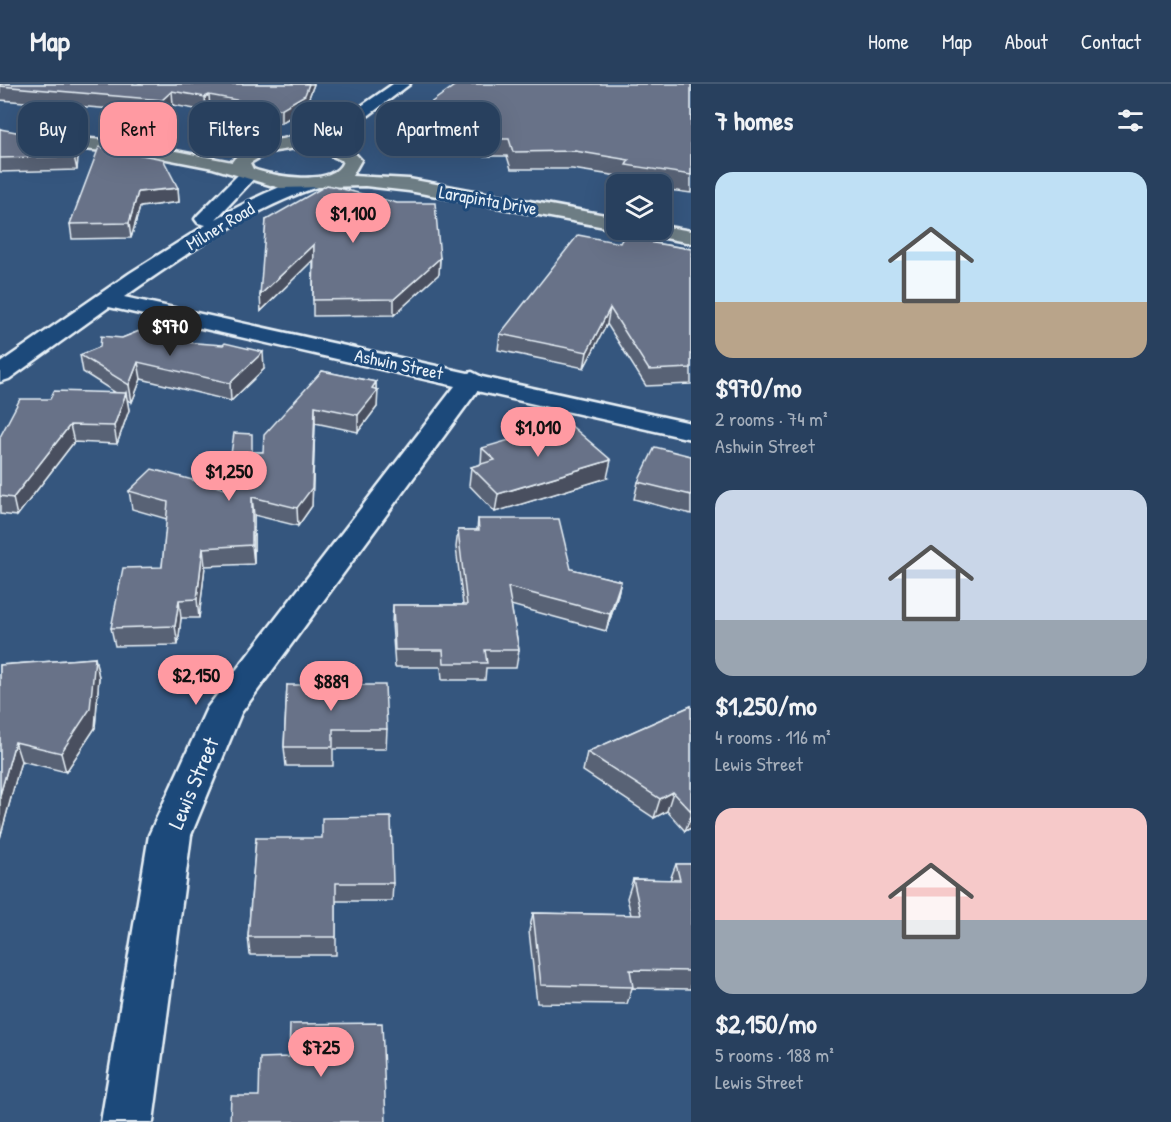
<!DOCTYPE html>
<meta charset="utf-8">
<style>
:root{--surface:#28405e;--page:#304764;--text:#f1f3f6;--muted:#a5afbc;--line:#445973;--accent:#ff9aa2}
body{margin:0;font-family:"Patrick Hand",sans-serif;background:var(--page);color:var(--text);height:100vh;display:flex;flex-direction:column;font-size:22px;white-space:nowrap}
*{box-sizing:border-box;margin:0}
p{font-size:20px;color:var(--muted)}
.icon{flex:none;width:33px;height:33px;fill:none;stroke:currentColor;stroke-width:2;stroke-linecap:round;stroke-linejoin:round}
.map{position:relative;flex:1;overflow:hidden}
.side{display:flex;flex-direction:column;background:var(--surface);width:480px}
.side>*{flex:none}
.top-card{position:absolute;left:18px;top:18px;width:570px;height:54px;display:flex;gap:12px}
.controls{position:absolute;left:606px;top:90px;display:grid;gap:12px}
.controls a{display:grid;place-items:center;width:66px;height:66px;border-radius:12px;background:var(--surface);box-shadow:0 6px 24px #0002,0 0 0 2px var(--line);font-size:30px}
.price{position:absolute;translate:-50% -51px;padding:0 14px;border-radius:21px;background:var(--accent);color:#111;font-size:20px;line-height:39px;filter:drop-shadow(0 2px 3px #0008)}
.price::after{content:'';position:absolute;left:50%;top:36px;width:18px;height:14px;margin-left:-9px;background:inherit;clip-path:polygon(0 0,100% 0,50% 100%)}
.price.current{background:#222;color:#fff}
ul{padding:0;list-style:none}
li{display:grid;align-content:center;gap:12px;height:318px;padding:0 24px}
li span{display:grid;place-items:center;height:186px;border-radius:18px;color:#555}
li>.icon{margin-inline-start:auto}
span .icon{width:108px;height:108px;fill:#fffc;stroke-width:1}
li b{font-size:26px}
h2{display:flex;justify-content:space-between;align-items:center;height:72px;padding:0 24px;font-size:26px}
.pill{padding:0 21px;border-radius:18px;background:var(--surface);box-shadow:0 6px 24px #0002,0 0 0 2px var(--line);font-size:21px;line-height:54px}
.pill.current{background:var(--accent);color:#111}
header{display:flex;align-items:center;gap:36px;box-sizing:border-box;height:84px;padding:0 30px;background:var(--surface);border-bottom:2px solid var(--line)}
header strong{font-size:28px}
nav{display:flex;gap:33px;margin-inline-start:auto;font-size:21px}
main{display:flex;flex:1;min-height:0}
.map>svg:first-child{display:block}
.lines{fill:none;stroke-linecap:round;stroke-linejoin:round}
.minor-casing{stroke:#e8f1f8;stroke-width:5}
.major-casing{stroke:#e8f1f8;stroke-width:5}
.minor{fill:#1f4a7a;fill-rule:evenodd}
.major{fill:#6d7d84;fill-rule:evenodd}
.wall{fill:#596275;stroke:#e8f1f8;stroke-width:1.5}
.shaded-wall{fill:#49505f;stroke:#e8f1f8;stroke-width:1.5}
.building{fill:#687288;stroke:#e8f1f8;stroke-width:1.5}
.labels{text-anchor:middle;dominant-baseline:central;stroke-width:6;stroke-linejoin:round;paint-order:stroke}
.far-street-label{font-size:18px;fill:#e8f1f8;stroke:#1f4a7a}
.street-label{font-size:22px;fill:#e8f1f8;stroke:#1f4a7a}
</style>
<header>
<strong>Map</strong>
<nav><a>Home</a><a>Map</a><a>About</a><a>Contact</a></nav>
</header>
<main>
<div class="map">
<svg width="691" height="1038" viewBox="0 0 691 1038">
<rect width="100%" height="100%" fill="#35567e"/>
<filter id="ink" filterUnits="userSpaceOnUse"><feTurbulence type="fractalNoise" baseFrequency=".0167" numOctaves="2"/><feDisplacementMap in="SourceGraphic" scale="12" xChannelSelector="R" yChannelSelector="G"/><feConvolveMatrix kernelMatrix="1 2 1 2 8 2 1 2 1" color-interpolation-filters="sRGB"/></filter>
<g filter="url(#ink)">
<g class="lines">
<defs>
<g id="minor">
<path d="M393,0H410L369,31L294,64H282L279,60L282,56L357,25Z"/>
<path d="M249,85L255,86L258,90L216,135C237,123 299,89 320,94L323,98L320,102C248,126 186,170 124,213L468,289L472,288L482,293L691,339V355L477,307L241,629L191,751L153,1038H101L149,751L207,624L455,302L109,223L9,295L0,298V279L130,189L206,141L198,139L195,135L198,131L243,86Z"/>
</g>
<g id="major">
<path d="M26,50L129,58L232,78C252,47 340,46 361,76L352,92L409,95L616,133V145L409,107L365,102L280,104L213,84L146,71L20,59L18,55L20,51ZM296,64L324,68L343,77C334,104 272,92 253,85L250,79L269,68Z"/>
<path d="M662,142L691,147V159L644,150L641,146H662Z"/>
</g>
</defs>
<!-- minor casing -->
<use href="#minor" class="minor-casing"/>
<!-- major casing -->
<use href="#major" class="major-casing"/>
<!-- minor -->
<use href="#minor" class="minor"/>
<!-- major -->
<use href="#major" class="major"/>
</g>
<!-- wall -->
<g class="wall">
<path d="M0,0H314L305,24L281,39H258V34L210,25L206,27L173,21L163,29L0,16Z"/>
<path d="M691,0V109L662,105V100H634L623,99L624,93L572,85H511L507,72H451L450,65L391,64V47Z"/>
<path d="M0,45L78,72L77,86L0,88Z"/>
<path d="M178,104L179,118L140,123L131,154L72,155L70,140Z"/>
<path d="M266,136L440,174L439,190L394,231L313,232V176L261,227Z"/>
<path d="M654,157V159L691,165V300L646,302L607,240L584,284L498,266L500,250L620,159Z"/>
<path d="M152,242L153,247L171,257L264,285L231,317L141,295L132,318L127,316L129,326L117,360L74,358L17,432L0,430V353L50,315L116,309L83,288L80,271Z"/>
<path d="M322,287L376,298L377,323L358,348L315,339L312,422L298,442L254,431V480L205,482L199,534H181L178,561L115,562L111,544L162,483L167,435L132,425L129,407L226,405L253,368H263Z"/>
<path d="M482,364L607,394L495,428L469,401L471,383L481,380Z"/>
<path d="M691,372V430L634,415L638,398Z"/>
<path d="M478,435L571,485L621,497L617,514L606,547L511,521L519,566L516,584H486L485,596H442L441,583H395L392,539L393,521H463L456,463L458,446H477Z"/>
<path d="M95,574L99,593L95,644L66,688L21,677L0,754V581Z"/>
<path d="M287,601L387,645L386,665H333V682H286L284,663Z"/>
<path d="M691,622V744L685,747L667,727L654,734L583,687L587,668Z"/>
<path d="M256,754L393,799L392,817H336V871H250L248,853Z"/>
<path d="M676,780H691V905L632,904L627,920L537,919L529,847L533,829L631,831L627,814L633,795L670,796Z"/>
</g>
<!-- shaded-wall -->
<g class="shaded-wall">
<path d="M309,0H314L305,24L281,39V25Z"/>
<path d="M172,7L173,21L163,29L162,16Z"/>
<path d="M209,11L210,25L206,27L205,13Z"/>
<path d="M75,59L78,72L77,86L74,72Z"/>
<path d="M178,104L179,118L140,123L131,154L129,139L138,108Z"/>
<path d="M314,160V175L261,227L260,211Z"/>
<path d="M440,174L439,190L394,231V215Z"/>
<path d="M610,224L607,240L584,284L587,268Z"/>
<path d="M263,268L264,285L231,317L230,299Z"/>
<path d="M138,278L141,295L132,318L129,301Z"/>
<path d="M376,298V307L378,306L377,323L358,348V331L372,304Z"/>
<path d="M126,309L129,326L117,360L114,342Z"/>
<path d="M315,322V339L312,422L298,442L297,424Z"/>
<path d="M70,341L74,358L17,432L13,414Z"/>
<path d="M611,376L607,394L495,428L498,410Z"/>
<path d="M252,413L254,431V480L252,461Z"/>
<path d="M203,464L205,482L199,534L197,515Z"/>
<path d="M621,497L617,514L606,547L610,530Z"/>
<path d="M179,516L181,534L178,561L175,542Z"/>
<path d="M95,574L99,593L95,644L66,688L61,669Z"/>
<path d="M15,658L21,677L0,754V711Z"/>
<path d="M673,708L667,727L654,734L660,715Z"/>
<path d="M691,732V744L685,747Z"/>
</g>
<!-- building -->
<g class="building">
<path d="M0,0H309L305,11L281,25H257L258,20L209,11L205,13L172,7L162,16L0,2Z"/>
<path d="M457,0H691V91L626,81L629,76L575,67L513,68L509,55H453L451,48L391,47Z"/>
<path d="M0,45L75,59L74,72L0,74Z"/>
<path d="M99,63L163,75L178,104L138,108L129,139L70,140Z"/>
<path d="M327,101L397,119H435L440,174L394,215L313,216L314,160L260,211L266,136Z"/>
<path d="M578,151L620,159L624,152L654,157L653,159L691,165V284L649,286L610,224L587,268L500,250Z"/>
<path d="M152,242L150,246L171,257L223,261L225,259L263,268L230,299L138,278L129,301L80,271L100,263L101,252L122,254Z"/>
<path d="M322,287L376,298L372,304L378,306L358,331L315,322L312,404L297,424L252,413V461L203,464L197,515L179,516L175,542L111,544L123,484L162,483L168,418L129,407L152,385L226,405L234,349L252,350V368H263L264,351Z"/>
<path d="M54,307L126,309L114,342L70,341L13,414L0,412V353L20,315H50Z"/>
<path d="M568,339L611,376L498,410L471,383L495,376L482,364Z"/>
<path d="M655,363L691,372V411L638,398Z"/>
<path d="M478,435H559L571,485L621,497L610,530L508,503L519,566H485L487,579H444L443,566H395L393,521H467L458,446H479Z"/>
<path d="M95,574L90,625L61,669L15,658L0,711V581Z"/>
<path d="M287,601H385L387,645H333V663H284Z"/>
<path d="M691,622V727L673,708L660,715L587,668Z"/>
<path d="M391,733L393,799H336V853H248L256,754H322V734Z"/>
<path d="M676,780H691V887L630,886L633,903L541,901L533,829L641,831L633,795L680,796Z"/>
<path d="M382,939L386,1038H230L231,1012H259L260,974L289,973L290,940Z"/>
</g>
</g>
<g class="labels">
<!-- far-street labels -->
<g class="far-street-label">
<text transform="translate(488 116) rotate(10)">Larapinta Drive</text>
<text transform="translate(220 142) rotate(-31)">Milner Road</text>
<text transform="translate(399 280) rotate(12)">Ashwin Street</text>
</g>
<!-- street labels -->
<g class="street-label">
<text transform="translate(193 699) rotate(-67)">Lewis Street</text>
</g>
</g>
</svg>
<div class="controls">
<a><svg class="icon" aria-label="layers" viewBox="0 0 24 24"><path d="M12 4l9 5-9 5-9-5zM3 14l9 5 9-5"/></svg></a>
</div>
<b class="price" style="left:353px;top:160px">$1,100</b>
<b class="price current" style="left:170px;top:273px">$970</b>
<b class="price" style="left:538px;top:374px">$1,010</b>
<b class="price" style="left:229px;top:418px">$1,250</b>
<b class="price" style="left:196px;top:622px">$2,150</b>
<b class="price" style="left:331px;top:628px">$889</b>
<b class="price" style="left:321px;top:994px">$725</b>
<div class="top-card">
<a class="pill">Buy</a>
<a class="pill current">Rent</a>
<a class="pill">Filters</a>
<a class="pill">New</a>
<a class="pill">Apartment</a>
</div>
</div>
<section class="side">
<h2>7 homes<svg class="icon" aria-label="filters" viewBox="0 0 24 24"><path d="M4 7h16M4 17h16"/><circle cx="9" cy="7" r="2"/><circle cx="15" cy="17" r="2"/></svg></h2>
<ul>
<li><span style="background:linear-gradient(#bfe0f5 70%,#b9a48a 0)"><svg class="icon" aria-label="home" viewBox="0 0 24 24"><path d="M3 11l9-7 9 7M6 9v11h12V9"/></svg></span><div><b>$970/mo</b><p>2 rooms · 74 m²</p><p>Ashwin Street</p></div></li>
<li><span style="background:linear-gradient(#c9d6e8 70%,#9aa5b1 0)"><svg class="icon" aria-label="home" viewBox="0 0 24 24"><path d="M3 11l9-7 9 7M6 9v11h12V9"/></svg></span><div><b>$1,250/mo</b><p>4 rooms · 116 m²</p><p>Lewis Street</p></div></li>
<li><span style="background:linear-gradient(#f6c9c9 60%,#9aa5b1 0)"><svg class="icon" aria-label="home" viewBox="0 0 24 24"><path d="M3 11l9-7 9 7M6 9v11h12V9"/></svg></span><div><b>$2,150/mo</b><p>5 rooms · 188 m²</p><p>Lewis Street</p></div></li>
</ul>
</section>
</main>
